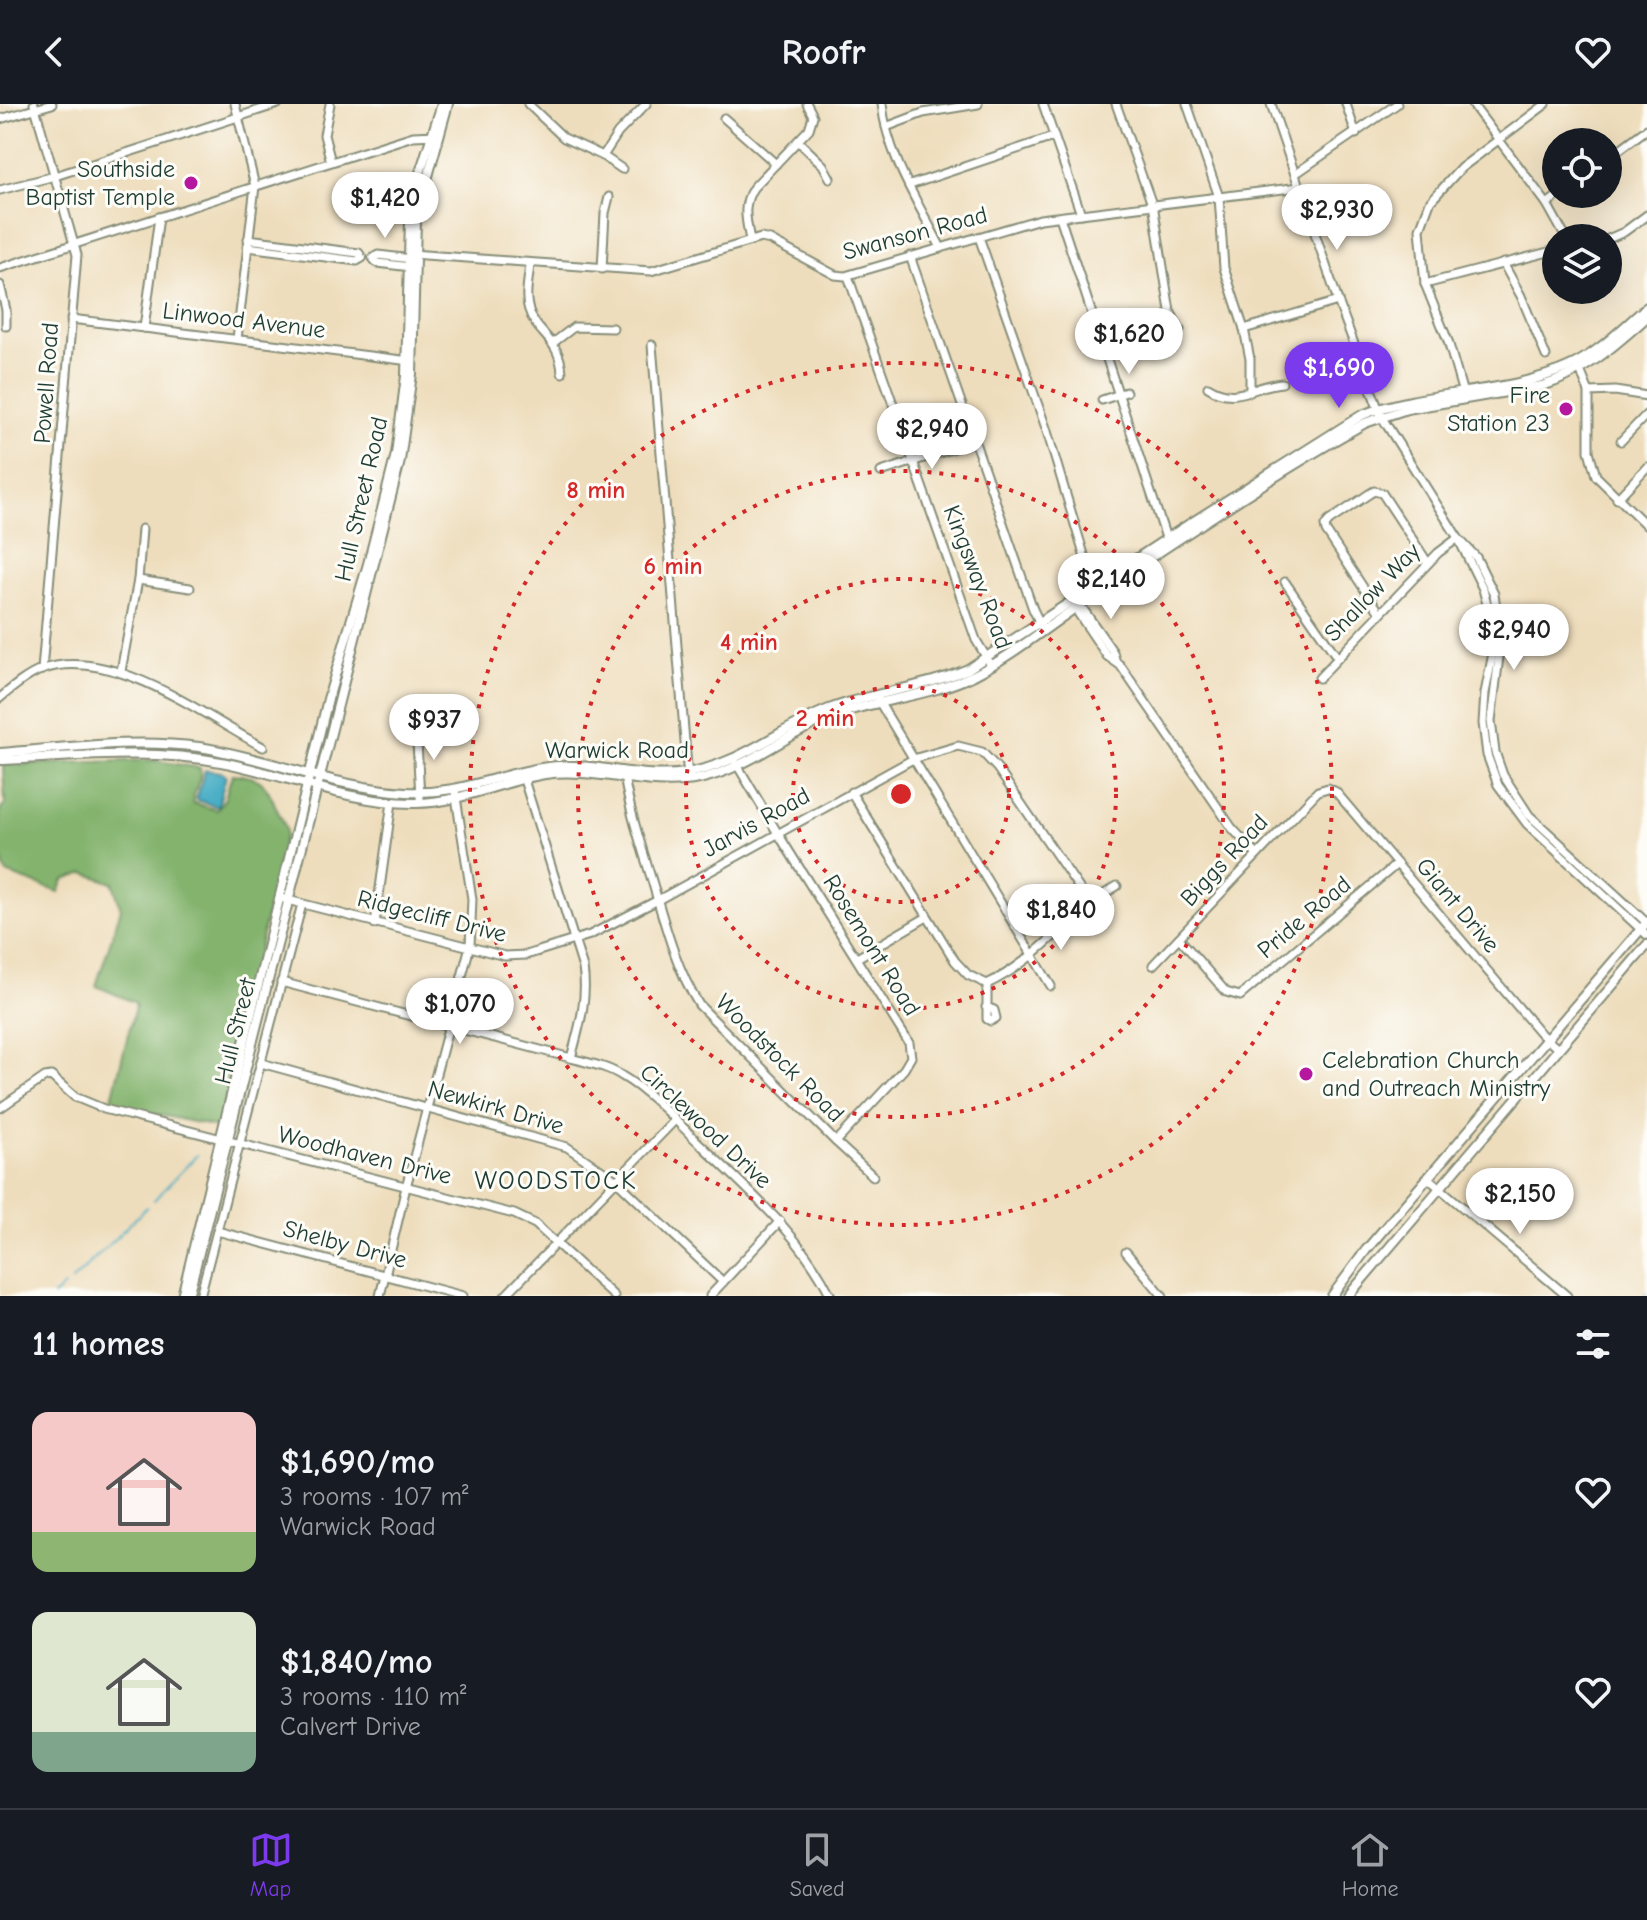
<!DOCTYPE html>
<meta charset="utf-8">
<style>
:root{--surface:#171b24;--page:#242831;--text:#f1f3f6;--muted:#9ea1a6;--line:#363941;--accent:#7c3aed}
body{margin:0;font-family:"Comic Neue",sans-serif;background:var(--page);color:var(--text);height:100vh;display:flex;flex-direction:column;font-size:30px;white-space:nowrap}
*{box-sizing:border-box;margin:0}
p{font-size:26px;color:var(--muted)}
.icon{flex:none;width:44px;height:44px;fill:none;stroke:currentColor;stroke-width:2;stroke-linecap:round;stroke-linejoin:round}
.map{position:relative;height:1192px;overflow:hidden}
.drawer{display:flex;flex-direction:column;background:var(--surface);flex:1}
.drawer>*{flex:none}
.fabs{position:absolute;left:1542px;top:24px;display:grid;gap:16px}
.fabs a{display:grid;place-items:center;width:80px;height:80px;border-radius:50%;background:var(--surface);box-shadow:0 8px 32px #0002;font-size:40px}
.price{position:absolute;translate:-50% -68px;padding:0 18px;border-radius:28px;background:#fff;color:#222;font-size:26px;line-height:52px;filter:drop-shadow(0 2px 4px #0008)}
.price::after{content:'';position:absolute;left:50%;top:48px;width:24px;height:18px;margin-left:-12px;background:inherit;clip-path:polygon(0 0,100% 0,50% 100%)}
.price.current{background:var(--accent);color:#fff}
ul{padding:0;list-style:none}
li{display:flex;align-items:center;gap:24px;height:200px;padding:0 32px}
li span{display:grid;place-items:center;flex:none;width:224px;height:160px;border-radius:16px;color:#555}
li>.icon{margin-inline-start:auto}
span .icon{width:96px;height:96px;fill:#fffc;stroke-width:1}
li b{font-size:34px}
h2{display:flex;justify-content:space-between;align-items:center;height:96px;padding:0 32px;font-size:34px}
header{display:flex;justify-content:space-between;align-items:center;height:104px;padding:0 32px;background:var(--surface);font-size:36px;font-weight:600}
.tabs{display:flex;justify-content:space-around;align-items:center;height:112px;border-top:2px solid var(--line);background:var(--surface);font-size:22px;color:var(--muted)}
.tabs a{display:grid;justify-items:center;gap:4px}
.tabs .current{color:var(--accent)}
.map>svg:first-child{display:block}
.forest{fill:#83b36d;stroke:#517850;stroke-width:2}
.water{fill:#44acc4;stroke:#32747c;stroke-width:2}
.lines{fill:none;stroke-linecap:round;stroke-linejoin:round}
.stream{stroke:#44acc4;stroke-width:2}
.minor-casing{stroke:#868d78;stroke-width:11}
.major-casing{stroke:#868d78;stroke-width:12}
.minor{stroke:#fff;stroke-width:7}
.major{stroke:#fff;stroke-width:8}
.ring{fill:none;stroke:#d62828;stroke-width:4;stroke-dasharray:4 8}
.poi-dot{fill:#b5179e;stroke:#fdfcf7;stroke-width:3}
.labels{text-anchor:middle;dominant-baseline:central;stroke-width:6;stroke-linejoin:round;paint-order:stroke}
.poi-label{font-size:24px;fill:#1f3d34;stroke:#fdfcf7;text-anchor:end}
.street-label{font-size:24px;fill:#1f3d34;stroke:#fdfcf7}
.neighbourhood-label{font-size:26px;letter-spacing:2px;fill:#1f3d34;stroke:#fdfcf7}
.centre{fill:#d62828;stroke:#fdfcf7;stroke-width:4}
.ring-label{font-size:24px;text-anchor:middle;font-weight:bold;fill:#d62828;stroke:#fdfcf7;stroke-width:6;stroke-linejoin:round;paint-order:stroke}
</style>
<header><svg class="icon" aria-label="back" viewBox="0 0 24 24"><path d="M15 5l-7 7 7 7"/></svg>Roofr<svg class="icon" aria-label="heart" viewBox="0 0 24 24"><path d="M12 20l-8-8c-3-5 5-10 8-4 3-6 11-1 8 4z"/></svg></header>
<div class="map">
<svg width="1647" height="1192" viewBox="0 0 1647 1192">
<rect width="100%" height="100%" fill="#fdfcf7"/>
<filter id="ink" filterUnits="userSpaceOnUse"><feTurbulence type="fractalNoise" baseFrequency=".0125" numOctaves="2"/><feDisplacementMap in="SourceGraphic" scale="16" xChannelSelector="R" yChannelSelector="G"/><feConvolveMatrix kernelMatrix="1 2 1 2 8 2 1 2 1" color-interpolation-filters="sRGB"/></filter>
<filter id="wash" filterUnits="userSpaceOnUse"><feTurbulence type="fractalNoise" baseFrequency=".006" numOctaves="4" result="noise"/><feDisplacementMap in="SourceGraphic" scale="32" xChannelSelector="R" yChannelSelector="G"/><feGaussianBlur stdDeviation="1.8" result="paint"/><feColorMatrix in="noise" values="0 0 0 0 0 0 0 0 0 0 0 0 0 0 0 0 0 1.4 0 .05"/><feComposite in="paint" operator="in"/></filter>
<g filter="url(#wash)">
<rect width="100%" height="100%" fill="#eeddbc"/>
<!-- forest -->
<path class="forest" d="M152,656L200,664C203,677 192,686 193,699L217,706L225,694L232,670C261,672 266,678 276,703C280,713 285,718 286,728L227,981C229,993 224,1015 216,1023L113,1001L112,994L136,899L96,882L121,805L113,779L85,769L64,776L59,788L6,769L0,749V706L5,700L3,661Z"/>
<!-- water -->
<path class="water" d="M205,666L221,668L226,672L218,703L196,696Z"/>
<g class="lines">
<!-- stream -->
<g class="stream">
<path d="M154,1096L197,1051"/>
<path d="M72,1177L147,1103"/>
<path d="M53,1192L64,1183"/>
<path d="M1646,1192L1647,1190"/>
</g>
</g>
</g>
<g filter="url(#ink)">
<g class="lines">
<defs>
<g id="minor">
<path d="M34,0L77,151L42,566"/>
<path d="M235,0L255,82L237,235"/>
<path d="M330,0L324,31L331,58"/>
<path d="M528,0L564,34L603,52L622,65"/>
<path d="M882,0C887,51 918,98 941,144"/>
<path d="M1043,0L1081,110"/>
<path d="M1116,0L1154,106L1170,207L1180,226"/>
<path d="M1187,0L1219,93L1224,164L1244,225L1250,255V288"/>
<path d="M1271,0L1338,197L1381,312L1458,434L1476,453L1494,490L1501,537L1491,617L1495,648L1503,671L1529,711L1647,819"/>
<path d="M1346,0L1356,30"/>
<path d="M1472,0L1547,100L1566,134"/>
<path d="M724,14L776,60"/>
<path d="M0,15L52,0"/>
<path d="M886,23L923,9L978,0"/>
<path d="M798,37L823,61L830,74"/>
<path d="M603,52L618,29L646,0"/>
<path d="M1608,54L1647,25"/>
<path d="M1295,70L1397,0"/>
<path d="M910,81L1053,33"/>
<path d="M0,86L55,72L278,0"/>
<path d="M1547,100L1560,90"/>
<path d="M1060,113L1167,437"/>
<path d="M979,133L1046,324L1085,454L1101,484"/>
<path d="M248,135L359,149L362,154"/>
<path d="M1608,135L1624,128L1647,111"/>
<path d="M750,136C746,116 742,101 753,84L809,25L813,12L807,0"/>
<path d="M247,143L357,157L362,154"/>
<path d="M411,150L651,167L761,134L770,136L835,171L845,172L1040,115L1300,83"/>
<path d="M910,152L1033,505L1043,526"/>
<path d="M373,154L377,159L411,163"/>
<path d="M373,154L378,151L412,155"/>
<path d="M1503,159L1521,192L1546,252"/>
<path d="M530,160C529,174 524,192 529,206C537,232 560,234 562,269"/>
<path d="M0,164L413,32L437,31"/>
<path d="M602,165L605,109L609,93"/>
<path d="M848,172L976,536L991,561"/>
<path d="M1425,180L1556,146"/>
<path d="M0,181L6,206V222"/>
<path d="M71,215L410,257"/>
<path d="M144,224L159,113"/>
<path d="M1244,225L1338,197"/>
<path d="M553,239L574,223L613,224"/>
<path d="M652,241L688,674"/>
<path d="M1578,261L1589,288L1615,287L1647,292"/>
<path d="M1208,283C1236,301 1254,281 1282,279"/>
<path d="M1589,288V347L1596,372L1647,422"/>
<path d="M1464,293L1448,237L1425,180L1420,125L1430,98L1461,64L1546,0"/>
<path d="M1102,296L1126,288"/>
<path d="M1621,337L1647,310"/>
<path d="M881,368L973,338"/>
<path d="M1617,395L1647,363"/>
<path d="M1459,436L1483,485L1491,515L1493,549L1485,589L1483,619L1487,651L1498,681L1527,720L1647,831"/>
<path d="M138,476L190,484"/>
<path d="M1285,478L1337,553"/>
<path d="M1076,499L1083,505L1113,548L1115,555"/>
<path d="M1078,502V509L1107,552L1120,561L1232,724L1257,751"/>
<path d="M1380,509L1326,427L1325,422L1329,417L1369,390L1374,387L1382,389L1428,459"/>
<path d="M121,567L138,476L142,425"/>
<path d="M1319,574L1438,449L1458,434"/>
<path d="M0,594C12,584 26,572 41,566C111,540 204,612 263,643"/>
<path d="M878,596L1051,882"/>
<path d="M416,619L420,693"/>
<path d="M736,659L777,728L909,939L911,953L904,965L836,1038"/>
<path d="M624,672C630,709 642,744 653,780C665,821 676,864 699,901L836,1038L873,1072"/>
<path d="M526,674L525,679L583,864C588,895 579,924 571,954"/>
<path d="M851,688L955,857L968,871L987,880"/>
<path d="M284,795L505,852L526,851L590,831L658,796L913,655L958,642L982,648L997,664L1090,800"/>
<path d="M375,820L392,698"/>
<path d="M1179,834L1226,888L1240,892L1397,760"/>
<path d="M857,854L927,813"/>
<path d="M1153,861L1318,687L1328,684L1336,688L1541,930L1558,945"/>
<path d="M281,878L571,954C588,959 607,962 622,972C651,989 676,1017 700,1040C749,1087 801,1131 831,1192"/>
<path d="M987,880C1037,857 1069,810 1117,782"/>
<path d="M986,903L994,906L996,914L991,917L987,915V880"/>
<path d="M261,959L567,1043L617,1077L723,1178"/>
<path d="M0,1004L45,973L51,972L75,993L104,1005L514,1110L535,1120L614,1192"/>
<path d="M1428,1074L1567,1192"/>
<path d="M217,1127L463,1192"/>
<path d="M1126,1148L1163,1192"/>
<path d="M200,1192L302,800"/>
<path d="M380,1192L406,1083L470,842L472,795L455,687"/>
<path d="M505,1192L675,1016"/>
<path d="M710,1192L780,1117"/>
</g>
<g id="major">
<path d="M0,649C66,644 134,634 199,643C269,654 335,684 406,688C461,691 496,670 548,663C594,657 639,676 686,669C740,661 779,624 829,605C874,588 923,584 968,565L1183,424L1362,311C1427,285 1507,291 1568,263C1598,250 1623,223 1647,203"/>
<path d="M0,656C73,653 149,644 221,658C286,670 349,700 416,699C461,699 501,677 545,670C597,663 647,685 699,675C746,665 782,633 825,615C873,595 927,594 974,571C1015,550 1052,519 1091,493C1181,434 1271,372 1365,319L1407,305L1542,282C1585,269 1614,242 1647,213"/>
<path d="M182,1192L328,595L368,460L396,350L406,272L410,115L415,84L442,0"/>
<path d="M188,1192L400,357L412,270L416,116L448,0"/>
<path d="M1332,1192L1366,1146L1647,818"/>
<path d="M1348,1192L1647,841"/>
</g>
</defs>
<!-- minor casing -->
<use href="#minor" class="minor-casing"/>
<!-- major casing -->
<use href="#major" class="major-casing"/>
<!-- minor -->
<use href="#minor" class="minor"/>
<!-- major -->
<use href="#major" class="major"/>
</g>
</g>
<!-- distance rings -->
<g class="ring">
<circle cx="901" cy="690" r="108"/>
<circle cx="901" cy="690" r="215"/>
<circle cx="901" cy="690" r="323"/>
<circle cx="901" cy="690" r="431"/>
</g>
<!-- markers -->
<g class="poi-dot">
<circle cx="191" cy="79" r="8"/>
<circle cx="1566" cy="305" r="8"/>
<circle cx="1306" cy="970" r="8"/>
</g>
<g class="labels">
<!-- poi labels -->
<g class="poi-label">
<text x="175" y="65">Southside<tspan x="175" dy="28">Baptist Temple</tspan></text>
<text x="1550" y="291">Fire<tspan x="1550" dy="28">Station 23</tspan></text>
<text x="1322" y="956" text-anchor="start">Celebration Church<tspan x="1322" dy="28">and Outreach Ministry</tspan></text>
</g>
<!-- street labels -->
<g class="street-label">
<text transform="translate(915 129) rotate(-15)">Swanson Road</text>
<text transform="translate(244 216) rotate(7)">Linwood Avenue</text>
<text transform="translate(46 279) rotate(-86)">Powell Road</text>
<text transform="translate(361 395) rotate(-77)">Hull Street Road</text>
<text transform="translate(978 473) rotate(69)">Kingsway Road</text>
<text transform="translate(1372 488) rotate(-46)">Shallow Way</text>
<text x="617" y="646">Warwick Road</text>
<text transform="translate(756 718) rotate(-29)">Jarvis Road</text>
<text transform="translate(1224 756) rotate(-47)">Biggs Road</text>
<text transform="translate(1458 801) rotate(50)">Giant Drive</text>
<text transform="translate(432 812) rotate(14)">Ridgecliff Drive</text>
<text transform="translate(1304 813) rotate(-40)">Pride Road</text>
<text transform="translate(872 841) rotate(58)">Rosemont Road</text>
<text transform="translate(235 927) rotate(-76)">Hull Street</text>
<text transform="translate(780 954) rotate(45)">Woodstock Road</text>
<text transform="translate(496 1003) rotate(16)">Newkirk Drive</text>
<text transform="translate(706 1022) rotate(43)">Circlewood Drive</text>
<text transform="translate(365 1051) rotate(14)">Woodhaven Drive</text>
<text transform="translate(345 1140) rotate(15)">Shelby Drive</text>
</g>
<!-- neighbourhood labels -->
<g class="neighbourhood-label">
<text x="556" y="1077">WOODSTOCK</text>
</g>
</g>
<circle cx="901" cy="690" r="12" class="centre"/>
<g class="ring-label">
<text x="596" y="394">8 min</text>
<text x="673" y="470">6 min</text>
<text x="749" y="546">4 min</text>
<text x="825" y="622">2 min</text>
</g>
</svg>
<div class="fabs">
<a><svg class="icon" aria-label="locate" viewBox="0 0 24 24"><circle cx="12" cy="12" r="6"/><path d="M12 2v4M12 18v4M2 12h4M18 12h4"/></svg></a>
<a><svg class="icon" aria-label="layers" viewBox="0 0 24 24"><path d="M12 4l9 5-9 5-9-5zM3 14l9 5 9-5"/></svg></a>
</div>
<b class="price" style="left:385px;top:136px">$1,420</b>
<b class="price" style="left:1337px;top:148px">$2,930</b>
<b class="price" style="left:1129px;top:272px">$1,620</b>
<b class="price current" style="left:1339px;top:306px">$1,690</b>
<b class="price" style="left:932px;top:367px">$2,940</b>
<b class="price" style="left:1111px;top:517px">$2,140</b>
<b class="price" style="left:1514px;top:568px">$2,940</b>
<b class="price" style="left:434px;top:658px">$937</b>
<b class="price" style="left:1061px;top:848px">$1,840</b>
<b class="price" style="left:460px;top:942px">$1,070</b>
<b class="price" style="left:1520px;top:1132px">$2,150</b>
</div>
<section class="drawer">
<h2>11 homes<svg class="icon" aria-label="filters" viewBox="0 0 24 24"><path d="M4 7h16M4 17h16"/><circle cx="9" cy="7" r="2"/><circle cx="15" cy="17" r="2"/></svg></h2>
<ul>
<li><span style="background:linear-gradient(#f6c9c9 75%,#8fb573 0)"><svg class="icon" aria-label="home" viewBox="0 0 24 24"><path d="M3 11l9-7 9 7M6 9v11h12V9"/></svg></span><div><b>$1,690/mo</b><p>3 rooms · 107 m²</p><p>Warwick Road</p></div><svg class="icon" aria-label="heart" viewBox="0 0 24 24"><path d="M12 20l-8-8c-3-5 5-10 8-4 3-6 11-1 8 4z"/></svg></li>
<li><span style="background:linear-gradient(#dfe7d0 75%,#7fa58c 0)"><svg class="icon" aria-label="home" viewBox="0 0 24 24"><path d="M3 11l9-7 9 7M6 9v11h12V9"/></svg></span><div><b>$1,840/mo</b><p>3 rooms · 110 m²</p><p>Calvert Drive</p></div><svg class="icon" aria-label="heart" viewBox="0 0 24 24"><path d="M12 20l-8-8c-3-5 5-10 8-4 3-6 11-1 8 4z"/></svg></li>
</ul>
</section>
<nav class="tabs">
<a class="current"><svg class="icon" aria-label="map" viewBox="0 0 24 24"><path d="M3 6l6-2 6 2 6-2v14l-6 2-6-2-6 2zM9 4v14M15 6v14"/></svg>Map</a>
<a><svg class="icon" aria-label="saved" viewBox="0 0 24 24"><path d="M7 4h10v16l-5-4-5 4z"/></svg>Saved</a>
<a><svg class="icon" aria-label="home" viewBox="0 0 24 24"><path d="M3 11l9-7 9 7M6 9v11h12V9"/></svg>Home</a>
</nav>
